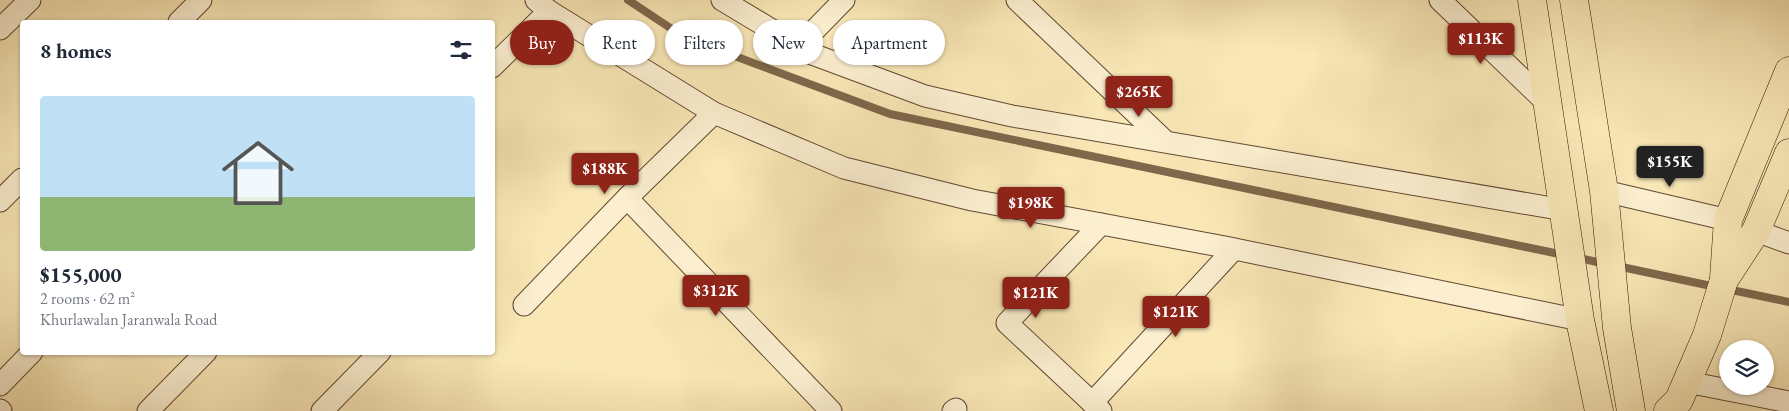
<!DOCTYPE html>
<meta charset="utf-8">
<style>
:root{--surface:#fff;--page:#f2f2f3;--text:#1f2937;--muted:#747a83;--line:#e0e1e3;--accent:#8f2418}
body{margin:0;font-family:"EB Garamond",serif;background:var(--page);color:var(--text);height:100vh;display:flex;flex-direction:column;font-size:19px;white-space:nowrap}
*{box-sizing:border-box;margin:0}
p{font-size:16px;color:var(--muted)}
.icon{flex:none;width:28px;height:28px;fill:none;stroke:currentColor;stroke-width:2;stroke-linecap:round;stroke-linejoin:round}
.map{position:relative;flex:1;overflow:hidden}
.drawer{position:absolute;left:20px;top:20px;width:475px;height:335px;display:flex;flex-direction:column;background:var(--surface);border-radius:5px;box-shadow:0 1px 4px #0004}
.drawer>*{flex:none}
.banner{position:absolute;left:510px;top:20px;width:475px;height:45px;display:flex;gap:10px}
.fabs{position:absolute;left:1719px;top:340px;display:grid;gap:10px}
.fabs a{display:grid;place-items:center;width:55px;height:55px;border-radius:50%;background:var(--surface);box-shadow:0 1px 4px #0004;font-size:25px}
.price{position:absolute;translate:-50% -42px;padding:0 11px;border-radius:5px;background:var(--accent);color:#fff;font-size:16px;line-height:32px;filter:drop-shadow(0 1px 2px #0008)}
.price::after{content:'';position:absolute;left:50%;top:30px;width:15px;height:11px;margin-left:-8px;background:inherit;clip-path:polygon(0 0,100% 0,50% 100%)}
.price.on{background:#222;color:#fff}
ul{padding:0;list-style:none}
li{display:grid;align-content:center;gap:10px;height:265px;padding:0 20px}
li+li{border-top:1px solid var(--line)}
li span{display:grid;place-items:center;height:155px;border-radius:5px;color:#555}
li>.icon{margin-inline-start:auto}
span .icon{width:90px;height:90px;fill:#fffc;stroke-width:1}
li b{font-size:21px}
h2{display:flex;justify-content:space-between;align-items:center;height:60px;padding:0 20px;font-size:21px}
.pill{padding:0 18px;border-radius:22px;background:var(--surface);box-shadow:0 1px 4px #0004;font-size:18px;line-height:45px}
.pill.on{background:var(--accent);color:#fff}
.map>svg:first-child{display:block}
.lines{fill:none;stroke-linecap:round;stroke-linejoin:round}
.stream{stroke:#7f674b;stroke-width:8}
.minor-casing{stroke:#624831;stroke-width:23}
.primary-casing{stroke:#2f1305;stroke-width:29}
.minor{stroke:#fbefd0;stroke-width:21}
.primary{stroke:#f9e7b6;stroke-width:28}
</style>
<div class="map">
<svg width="1789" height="411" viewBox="0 0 1789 411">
<rect width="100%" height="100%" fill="#f9e7b6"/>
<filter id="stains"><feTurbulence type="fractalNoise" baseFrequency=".004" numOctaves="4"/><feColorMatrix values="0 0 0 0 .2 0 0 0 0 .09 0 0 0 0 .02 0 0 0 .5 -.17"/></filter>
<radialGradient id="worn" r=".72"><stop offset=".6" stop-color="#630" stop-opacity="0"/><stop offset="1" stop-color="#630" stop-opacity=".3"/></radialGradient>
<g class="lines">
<!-- stream -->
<g class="stream">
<path d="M628,0L684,37L890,114L1564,255"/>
<path d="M1575,257L1606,264"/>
<path d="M1617,266L1716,287"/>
<path d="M1727,289L1789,302"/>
</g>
<defs>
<g id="minor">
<path d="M536,0L549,11L714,113L844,168L972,200L1225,247L1580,320"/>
<path d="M722,0L812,54L925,96L1012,116L1564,210"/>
<path d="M1017,0L1165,141"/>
<path d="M1440,0L1548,104"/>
<path d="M179,22L201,0"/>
<path d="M0,29L30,0"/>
<path d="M799,46L844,0"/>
<path d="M492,67L549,11"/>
<path d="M1604,191L1728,220"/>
<path d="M627,198L831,411"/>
<path d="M0,201L22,179"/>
<path d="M1756,231L1789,243"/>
<path d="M524,305L627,198L714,113"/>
<path d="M1687,382L1789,402"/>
<path d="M0,385L32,352"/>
<path d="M1092,403L1234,249"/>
<path d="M0,410L1,411"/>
<path d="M148,411L206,352"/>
<path d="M322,411L380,352"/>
<path d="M953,411L956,409"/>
<path d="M1101,411L1007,323L1101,224"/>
</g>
<g id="primary">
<path d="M1532,0L1580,320L1599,411"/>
<path d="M1574,0L1604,191L1617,328L1631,411"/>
<path d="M1724,278L1728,220L1789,71"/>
<path d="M1668,411L1679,400L1707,335L1724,280L1756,231L1789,153"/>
</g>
</defs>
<!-- minor casing -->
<use href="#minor" class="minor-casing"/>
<!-- primary casing -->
<use href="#primary" class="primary-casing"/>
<!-- minor -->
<use href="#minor" class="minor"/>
<!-- primary -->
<use href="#primary" class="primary"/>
</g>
<rect width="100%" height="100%" filter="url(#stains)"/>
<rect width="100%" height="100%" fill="url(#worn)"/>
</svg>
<div class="fabs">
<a><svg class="icon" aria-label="layers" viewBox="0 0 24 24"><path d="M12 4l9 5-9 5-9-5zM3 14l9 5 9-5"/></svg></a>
</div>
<b class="price" style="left:1481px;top:65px">$113K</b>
<b class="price" style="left:1139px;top:118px">$265K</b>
<b class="price on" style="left:1670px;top:188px">$155K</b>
<b class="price" style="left:605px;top:195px">$188K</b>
<b class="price" style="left:1031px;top:229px">$198K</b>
<b class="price" style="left:716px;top:317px">$312K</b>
<b class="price" style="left:1036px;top:319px">$121K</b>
<b class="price" style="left:1176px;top:338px">$121K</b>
<div class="banner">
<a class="pill on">Buy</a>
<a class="pill">Rent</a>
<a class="pill">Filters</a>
<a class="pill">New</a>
<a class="pill">Apartment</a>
</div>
<section class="drawer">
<h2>8 homes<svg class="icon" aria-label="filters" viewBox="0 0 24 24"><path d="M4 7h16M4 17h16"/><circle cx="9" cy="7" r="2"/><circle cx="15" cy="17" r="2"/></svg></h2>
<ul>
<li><span style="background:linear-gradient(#bfe0f5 65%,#8fb573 0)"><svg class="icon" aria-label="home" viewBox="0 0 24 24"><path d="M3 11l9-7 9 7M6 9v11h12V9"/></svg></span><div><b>$155,000</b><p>2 rooms · 62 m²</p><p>Khurlawalan Jaranwala Road</p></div></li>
</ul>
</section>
</div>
